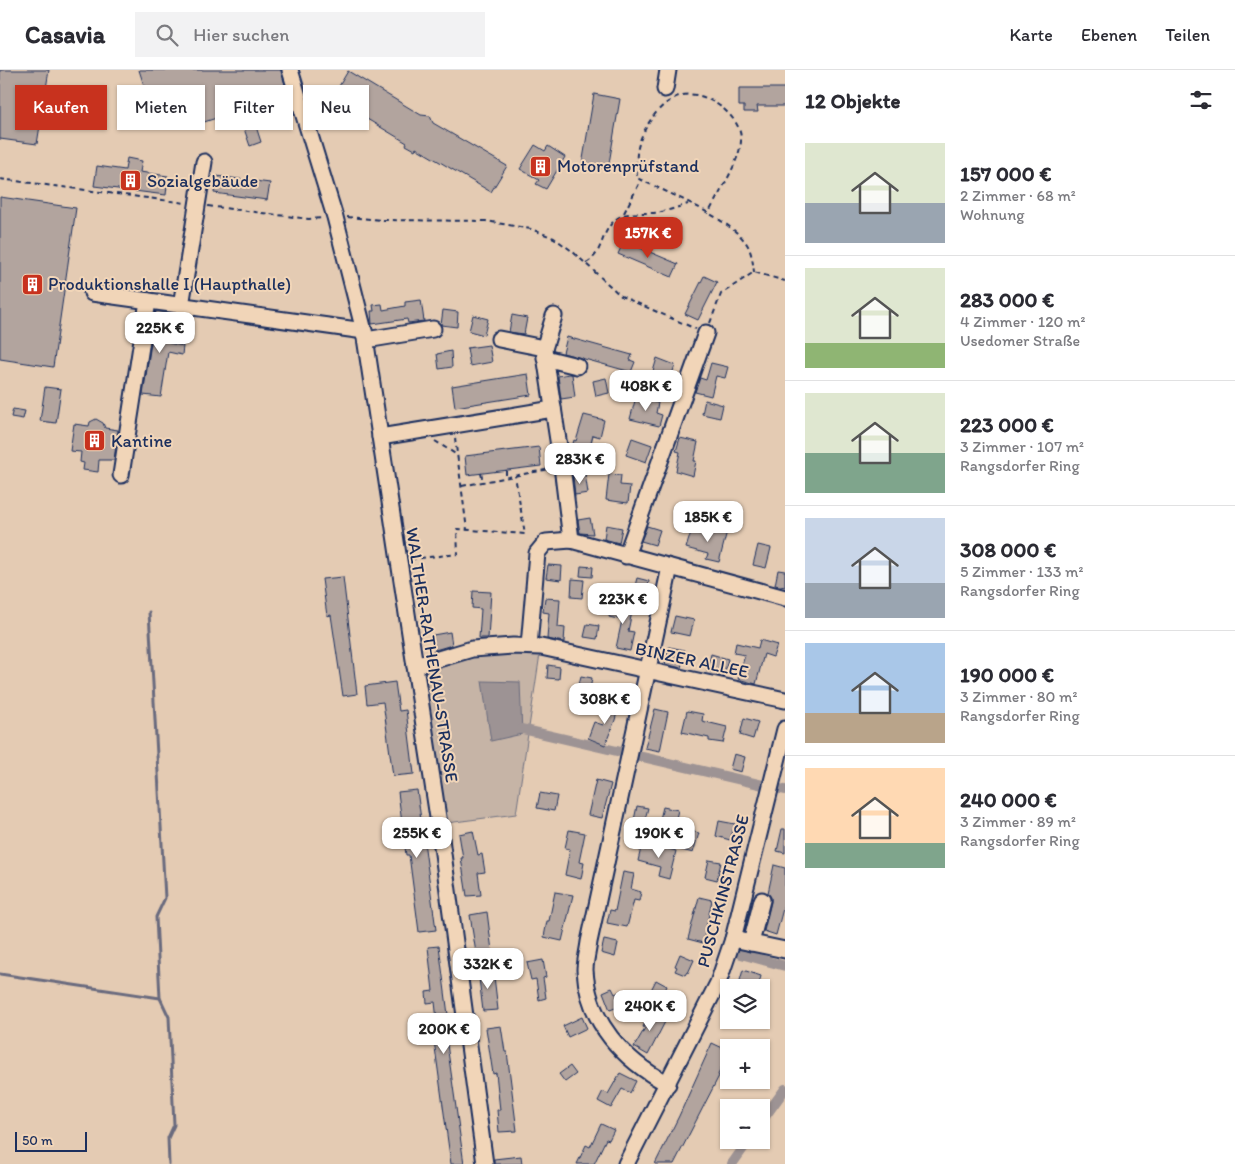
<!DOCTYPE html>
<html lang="de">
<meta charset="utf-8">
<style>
:root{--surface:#fff;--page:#f2f2f3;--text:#2b2b33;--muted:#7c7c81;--line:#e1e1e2;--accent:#c8321e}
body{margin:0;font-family:Itim,sans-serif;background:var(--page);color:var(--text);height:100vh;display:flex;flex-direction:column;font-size:19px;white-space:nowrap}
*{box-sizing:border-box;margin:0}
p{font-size:16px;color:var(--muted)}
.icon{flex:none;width:28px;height:28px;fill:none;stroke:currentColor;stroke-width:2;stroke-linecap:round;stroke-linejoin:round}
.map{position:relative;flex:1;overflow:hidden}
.panel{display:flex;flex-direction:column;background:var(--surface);width:450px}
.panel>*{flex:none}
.top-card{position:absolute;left:15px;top:15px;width:475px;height:45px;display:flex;gap:10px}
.fabs{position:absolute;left:720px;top:909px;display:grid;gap:10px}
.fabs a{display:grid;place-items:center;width:50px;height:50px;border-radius:0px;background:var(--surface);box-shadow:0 1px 4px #0004;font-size:25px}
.scale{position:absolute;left:15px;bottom:12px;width:72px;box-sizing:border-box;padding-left:5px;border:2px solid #1b2f5e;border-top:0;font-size:14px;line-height:18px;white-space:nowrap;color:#1b2f5e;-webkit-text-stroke:4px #f1d5b8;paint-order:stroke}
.price{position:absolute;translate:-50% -42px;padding:0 11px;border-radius:10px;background:#fff;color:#222;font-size:16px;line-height:32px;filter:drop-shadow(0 1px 2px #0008)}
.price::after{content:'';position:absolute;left:50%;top:30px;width:15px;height:11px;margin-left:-8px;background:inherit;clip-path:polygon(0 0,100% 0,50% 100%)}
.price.current{background:var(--accent);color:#fff}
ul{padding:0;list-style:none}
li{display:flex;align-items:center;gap:15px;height:125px;padding:0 20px}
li+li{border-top:1px solid var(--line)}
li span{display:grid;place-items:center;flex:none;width:140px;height:100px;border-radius:0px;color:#555}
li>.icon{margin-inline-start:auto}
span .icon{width:60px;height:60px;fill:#fffc;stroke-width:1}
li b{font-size:21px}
h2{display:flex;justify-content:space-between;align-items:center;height:60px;padding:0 20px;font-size:21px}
.chip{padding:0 18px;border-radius:0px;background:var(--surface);box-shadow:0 1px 4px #0004;font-size:18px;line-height:45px}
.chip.current{background:var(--accent);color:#fff}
header{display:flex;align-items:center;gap:30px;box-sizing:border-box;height:70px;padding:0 25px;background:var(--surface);border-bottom:1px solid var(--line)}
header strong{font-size:24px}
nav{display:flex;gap:28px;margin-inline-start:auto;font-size:18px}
.search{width:350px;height:45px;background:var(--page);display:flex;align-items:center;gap:12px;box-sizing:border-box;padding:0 18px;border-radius:0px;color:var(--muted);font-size:19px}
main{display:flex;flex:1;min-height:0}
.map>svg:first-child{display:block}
.green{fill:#c6b4a6;stroke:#707282}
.water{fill:#9d9394;stroke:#696b7e}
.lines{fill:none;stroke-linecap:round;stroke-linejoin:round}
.stream{stroke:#696b7e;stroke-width:3}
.canal{stroke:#9d9394;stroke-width:10}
.building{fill:#b2a49e;stroke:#1b2f5e}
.minor-casing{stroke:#1b2f5e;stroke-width:19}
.path{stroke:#1b2f5e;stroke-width:2;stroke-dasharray:5 4;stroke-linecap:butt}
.minor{stroke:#f1d5b8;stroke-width:15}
.labels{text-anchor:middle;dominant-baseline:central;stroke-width:4;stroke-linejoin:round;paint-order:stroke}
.poi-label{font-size:18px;fill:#1b2f5e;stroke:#f1d5b8;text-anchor:start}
.street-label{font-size:18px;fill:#1b2f5e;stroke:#f1d5b8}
</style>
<header>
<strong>Casavia</strong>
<div class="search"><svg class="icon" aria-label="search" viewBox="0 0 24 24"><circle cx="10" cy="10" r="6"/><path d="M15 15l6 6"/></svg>Hier suchen</div>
<nav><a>Karte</a><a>Ebenen</a><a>Teilen</a></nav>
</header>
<main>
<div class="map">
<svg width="785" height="1094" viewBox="0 0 785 1094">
<rect width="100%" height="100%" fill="#e4cbb3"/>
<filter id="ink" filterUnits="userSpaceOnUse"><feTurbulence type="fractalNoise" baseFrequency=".02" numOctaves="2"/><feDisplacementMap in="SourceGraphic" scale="10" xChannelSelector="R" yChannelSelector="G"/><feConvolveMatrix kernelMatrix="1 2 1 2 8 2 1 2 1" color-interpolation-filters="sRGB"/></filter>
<g filter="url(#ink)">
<!-- green -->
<path class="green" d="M541,577L516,744L439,754L415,596L472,579Z"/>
<!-- water -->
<path class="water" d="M482,611L520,612L522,664L491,671Z"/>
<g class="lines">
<!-- stream -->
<g class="stream">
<path d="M149,542L165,828L156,847L160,928L169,947L174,1055L168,1068L169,1094"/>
<path d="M0,904L160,928"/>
</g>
<!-- canal -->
<g class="canal">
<path d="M522,659L785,720"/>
<path d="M741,884L785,896"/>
<path d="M761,1052L785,1019"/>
<path d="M732,1094L749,1070"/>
</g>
</g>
<!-- building -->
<g class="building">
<path d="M0,0H49L37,74L0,69Z"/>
<path d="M139,0H281L288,25L281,27L287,45L280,47L276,36L252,44L261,72L250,76L238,41L198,54L189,30L153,42L151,35L148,36L144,26L147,25Z"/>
<path d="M348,1L421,45L430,46L433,53L507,96L491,122L416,78L415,80L406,75L407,73L332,28Z"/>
<path d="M739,18H785V36H757L758,42H744V36H739Z"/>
<path d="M594,24L620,29L608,99L582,95Z"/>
<path d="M535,75L545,81L548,76L565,87L546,119L536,114L539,110L520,99Z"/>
<path d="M127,88L142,91L140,102L168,106L166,125L94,116L97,96L125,100Z"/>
<path d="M216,106L270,113L267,130L214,123Z"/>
<path d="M0,127L76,138L53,297L0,289Z"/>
<path d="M624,171L678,194L672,207L618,184Z"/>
<path d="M704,206L717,212L698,250L685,244Z"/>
<path d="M421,230L424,251L408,253L407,249L372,254L371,241H374L373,235L382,234L383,240L405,236V232Z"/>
<path d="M443,240L458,242L457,257L441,255Z"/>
<path d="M156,241L173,244L169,273L183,276L182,285L168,282L161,327L143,325Z"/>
<path d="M473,245L488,249L484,265L469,261Z"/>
<path d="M512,245L527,248L524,264L509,262Z"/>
<path d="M567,267L632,285L630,290L635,292L631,302L563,283Z"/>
<path d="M489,275L492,292L470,296L467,278Z"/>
<path d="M451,281L452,297L439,299L437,284Z"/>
<path d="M657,288L675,295L670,311L652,305Z"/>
<path d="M711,293L728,297L725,308L716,306L711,326L695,322L700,308L706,310Z"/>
<path d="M528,304L531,325L455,337L452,316Z"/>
<path d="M569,304H572L575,327L561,329L558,306Z"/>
<path d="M606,308L609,323L596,326L593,311Z"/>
<path d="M45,317L61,319L56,353L40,351Z"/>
<path d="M636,327L658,333L656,343L662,345L659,356L630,349Z"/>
<path d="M705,330L723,335L720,348L702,344Z"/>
<path d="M13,339L25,341L23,349L11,347Z"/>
<path d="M584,345L604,350L600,367L593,365L587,389L570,385L574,370L576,371Z"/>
<path d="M96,349L103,353L105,358L118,360L114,390H99L98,402L83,400L84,393L80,392L81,382L70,381L74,354L89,356L90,352Z"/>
<path d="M632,368L652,375L646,392L626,385Z"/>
<path d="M680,368L698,372L694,391H696L693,406L676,401L680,382L676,381Z"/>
<path d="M539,377L541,396L467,405L465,386Z"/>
<path d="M585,404L588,423L575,425L573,406Z"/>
<path d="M609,404L621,405L620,415L630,416L628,433L606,430Z"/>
<path d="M590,448L593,464L580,463L578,450Z"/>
<path d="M606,455L622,458L619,473L604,469Z"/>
<path d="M647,456L660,460L655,475L641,471Z"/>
<path d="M715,458L727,461L719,492L706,489L708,484L686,478L692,459L713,465Z"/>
<path d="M758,475L771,478L766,498L753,495Z"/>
<path d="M548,495L562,496L561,510L546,508Z"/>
<path d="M581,496L593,497L592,507L580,506Z"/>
<path d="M778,500L785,501V517L775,515Z"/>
<path d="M343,507L357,624L343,626L331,545L327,546L322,509Z"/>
<path d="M637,508L649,511L646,526L633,523Z"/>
<path d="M572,509L584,510L582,528L571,527Z"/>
<path d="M473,521L491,522L488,568H479L481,539L472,538Z"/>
<path d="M545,528L560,529L558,557L565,558L564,572L547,569L549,543L543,542Z"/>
<path d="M612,532L633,537L628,561L634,562L630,581L616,578L622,550L609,547Z"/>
<path d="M675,546L694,550L690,566L671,562Z"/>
<path d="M587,554L599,556L597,569L584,567Z"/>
<path d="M450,562L452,575L435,580L433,565Z"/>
<path d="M760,570L777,575L773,587L764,584L756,614L738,609L745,585L734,583L736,573L758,578Z"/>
<path d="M669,577L685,580L681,598L665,594Z"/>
<path d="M711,584L728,589L724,606L707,601Z"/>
<path d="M548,595L560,597L559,609L547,608Z"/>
<path d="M581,606L592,608L590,620L578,618Z"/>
<path d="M395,612L399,641L406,640L414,704L393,706L383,632L367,634L365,616Z"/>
<path d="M609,632L619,635L615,650L605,675L588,668L594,652L603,655Z"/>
<path d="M655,639L668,642L660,681L645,678Z"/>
<path d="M687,641L703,644L702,651L727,657L723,673L709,671V668L682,662Z"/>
<path d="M744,648L758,652L753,669L740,665Z"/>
<path d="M734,684L745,687L741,702L730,699Z"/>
<path d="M596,710L611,714L602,748L588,745Z"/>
<path d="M417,720L436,860L419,862L409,785H406L398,722Z"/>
<path d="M540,723L557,726L554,741L537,738Z"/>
<path d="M637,736L648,738L644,753L634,750Z"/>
<path d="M663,737L678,740L673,761L658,757Z"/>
<path d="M719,751L735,754L730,770L716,766Z"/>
<path d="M683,759L699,763L693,783L678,779Z"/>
<path d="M782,759H785V783L777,781Z"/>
<path d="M569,760L585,763L579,792L584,793L581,809L565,805L570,779L565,778Z"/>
<path d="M473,761L478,785L482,784L485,802L478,803L481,825L467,826L461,788H463L459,764Z"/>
<path d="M648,773L676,781L669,809L658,806L660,797L638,791L641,778L646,780Z"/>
<path d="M709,790L721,792L717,810L705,807Z"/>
<path d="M774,795L785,798V831L776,865L764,861L771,832V827L768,823Z"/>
<path d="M623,802L634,804L631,819L641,822L639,831L634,830L627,857L607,853L610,840L615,841Z"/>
<path d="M555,822L573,825L562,871L544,867L547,851H549Z"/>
<path d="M699,827L712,830L703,873L688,869Z"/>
<path d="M487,842L492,881L476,883L470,845Z"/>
<path d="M604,870L618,873L615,887L601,883Z"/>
<path d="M439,876L450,960H445L464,1094H451L433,963H429L427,952L437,950L435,932L427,933L426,922L433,921L428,877Z"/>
<path d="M680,884L694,890L688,903L687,902L685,905L675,901L677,897L675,896Z"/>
<path d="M543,890L546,907L543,908L546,928L539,930L536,909L531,910L527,893Z"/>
<path d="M493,898L498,940L483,941L478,900Z"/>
<path d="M743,900L761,906L758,918L739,914Z"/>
<path d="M656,910L667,916L659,933L647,928Z"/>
<path d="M612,918L615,924L624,920L629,933L610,940L603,922Z"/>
<path d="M651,940L667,948L648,985L634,977L645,958L643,957Z"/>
<path d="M582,947L587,958L568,967L563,956Z"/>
<path d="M501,956L505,982H507L517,1061L499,1062L497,1040H500L496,1003L493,1004L486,958Z"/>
<path d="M712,973L729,981L718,1005L719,1006L674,1094H655L679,1046Z"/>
<path d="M761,973L770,977L761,995Z"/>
<path d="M570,996L576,1004L565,1012L559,1004Z"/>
<path d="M620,1003L636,1011L630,1023L622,1019L611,1038L598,1031L603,1021L608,1024Z"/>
<path d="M601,1054L614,1060L609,1070L606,1069L594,1094H577L586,1075L590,1077Z"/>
<path d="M521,1086L522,1094H494V1089Z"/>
</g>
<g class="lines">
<defs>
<g id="minor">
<path d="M290,0L335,147L364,261L439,754L485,1094"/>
<path d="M665,19L668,0"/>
<path d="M92,223L364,261"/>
<path d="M181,236L204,92"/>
<path d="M554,246L544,279L562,396L571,470"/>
<path d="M499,269L544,278"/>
<path d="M366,270L433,259"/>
<path d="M545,288L577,296"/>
<path d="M380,367L553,339"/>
<path d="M121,405L148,231"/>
<path d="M626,486L706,263"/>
<path d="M529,576L537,483L546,472L571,470L785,528"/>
<path d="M415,596L472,579L513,576L541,577L785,630"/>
<path d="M733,869L785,880"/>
<path d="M751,873L762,830"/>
<path d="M668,1014C623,990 588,952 585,900C585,891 588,881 589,872L670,497"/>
<path d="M626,1094L718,913L733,869L785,659"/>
</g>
</defs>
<!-- minor casing -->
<use href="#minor" class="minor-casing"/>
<!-- path -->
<g class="path">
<path d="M674,28C685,22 699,24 710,30C724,37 742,53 741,71C740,91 718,125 708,144"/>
<path d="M670,31C655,38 638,67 637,84C636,91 637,100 637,108C666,122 733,149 748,176C752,184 753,194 754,202"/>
<path d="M0,109L186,133"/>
<path d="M208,136L309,149L322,148"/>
<path d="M624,143L641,110"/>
<path d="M347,147L382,150L486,151L531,159L554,168L572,181L621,226L696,259"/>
<path d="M586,193C603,184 600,165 613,152C625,139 645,145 661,142C670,140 679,137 688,134"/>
<path d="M710,253L721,224L754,202L785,211"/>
<path d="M455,368L467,460"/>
<path d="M435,371L457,385"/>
<path d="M506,400V408"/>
<path d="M481,403L483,412"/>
<path d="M462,416L550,399"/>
<path d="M411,489L458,484L457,459L525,464L515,406"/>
</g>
<!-- minor -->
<use href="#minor" class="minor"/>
</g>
</g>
<!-- icons -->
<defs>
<symbol id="building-square" viewBox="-11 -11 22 22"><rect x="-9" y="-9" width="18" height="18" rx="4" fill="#c8321e" stroke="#f1d5b8"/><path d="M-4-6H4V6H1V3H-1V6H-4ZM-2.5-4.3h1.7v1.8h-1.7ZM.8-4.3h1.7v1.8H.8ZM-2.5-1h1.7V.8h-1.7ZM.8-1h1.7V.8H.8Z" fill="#fff"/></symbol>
</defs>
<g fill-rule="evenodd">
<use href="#building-square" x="528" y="84" width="25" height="25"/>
<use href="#building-square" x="118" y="98" width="25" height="25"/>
<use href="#building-square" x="20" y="202" width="25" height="25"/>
<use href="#building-square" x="82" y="358" width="25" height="25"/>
</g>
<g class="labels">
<!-- poi labels -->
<g class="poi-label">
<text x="557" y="96">Motorenprüfstand</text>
<text x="147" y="111">Sozialgebäude</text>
<text x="48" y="214">Produktionshalle I (Haupthalle)</text>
<text x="111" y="371">Kantine</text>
</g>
<!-- street labels -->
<g class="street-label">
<text transform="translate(432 585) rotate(81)">WALTHER-RATHENAU-STRASSE</text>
<text transform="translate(692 590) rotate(12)">BINZER ALLEE</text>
<text transform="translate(723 821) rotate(-75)">PUSCHKINSTRASSE</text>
</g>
</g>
</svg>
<div class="fabs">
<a><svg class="icon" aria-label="layers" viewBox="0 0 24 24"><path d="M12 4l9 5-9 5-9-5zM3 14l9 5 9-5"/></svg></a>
<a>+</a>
<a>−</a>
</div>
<div class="scale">50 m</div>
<b class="price current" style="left:648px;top:189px">157K €</b>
<b class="price" style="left:160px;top:284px">225K €</b>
<b class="price" style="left:646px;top:342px">408K €</b>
<b class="price" style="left:580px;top:415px">283K €</b>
<b class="price" style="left:708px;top:473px">185K €</b>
<b class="price" style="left:623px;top:555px">223K €</b>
<b class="price" style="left:605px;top:655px">308K €</b>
<b class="price" style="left:417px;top:789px">255K €</b>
<b class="price" style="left:659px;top:789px">190K €</b>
<b class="price" style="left:488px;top:920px">332K €</b>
<b class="price" style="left:650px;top:962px">240K €</b>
<b class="price" style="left:444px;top:985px">200K €</b>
<div class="top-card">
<a class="chip current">Kaufen</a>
<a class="chip">Mieten</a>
<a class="chip">Filter</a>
<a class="chip">Neu</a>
</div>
</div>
<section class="panel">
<h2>12 Objekte<svg class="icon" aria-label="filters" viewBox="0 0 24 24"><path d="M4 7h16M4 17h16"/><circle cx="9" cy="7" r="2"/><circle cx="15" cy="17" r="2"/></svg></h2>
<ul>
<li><span style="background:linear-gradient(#dfe7d0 60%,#9aa5b1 0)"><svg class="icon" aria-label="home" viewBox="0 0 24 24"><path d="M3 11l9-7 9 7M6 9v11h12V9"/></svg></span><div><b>157 000 €</b><p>2 Zimmer · 68 m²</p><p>Wohnung</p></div></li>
<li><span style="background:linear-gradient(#dfe7d0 75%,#8fb573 0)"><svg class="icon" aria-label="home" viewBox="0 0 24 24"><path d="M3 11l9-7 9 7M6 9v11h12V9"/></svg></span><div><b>283 000 €</b><p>4 Zimmer · 120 m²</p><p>Usedomer Straße</p></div></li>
<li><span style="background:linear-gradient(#dfe7d0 60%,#7fa58c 0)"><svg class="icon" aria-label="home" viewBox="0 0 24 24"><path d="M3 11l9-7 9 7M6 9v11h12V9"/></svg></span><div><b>223 000 €</b><p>3 Zimmer · 107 m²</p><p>Rangsdorfer Ring</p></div></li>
<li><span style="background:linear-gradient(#c9d6e8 65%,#9aa5b1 0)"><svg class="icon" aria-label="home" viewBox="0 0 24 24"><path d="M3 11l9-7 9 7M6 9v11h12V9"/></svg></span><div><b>308 000 €</b><p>5 Zimmer · 133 m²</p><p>Rangsdorfer Ring</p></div></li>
<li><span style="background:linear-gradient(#a9c7e8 70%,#b9a48a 0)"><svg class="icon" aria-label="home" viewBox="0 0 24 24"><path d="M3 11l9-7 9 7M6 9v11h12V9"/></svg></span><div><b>190 000 €</b><p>3 Zimmer · 80 m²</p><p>Rangsdorfer Ring</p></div></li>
<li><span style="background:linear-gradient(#ffd9b3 75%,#7fa58c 0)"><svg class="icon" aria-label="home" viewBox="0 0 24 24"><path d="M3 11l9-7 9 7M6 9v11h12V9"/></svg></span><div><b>240 000 €</b><p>3 Zimmer · 89 m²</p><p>Rangsdorfer Ring</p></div></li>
</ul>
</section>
</main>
